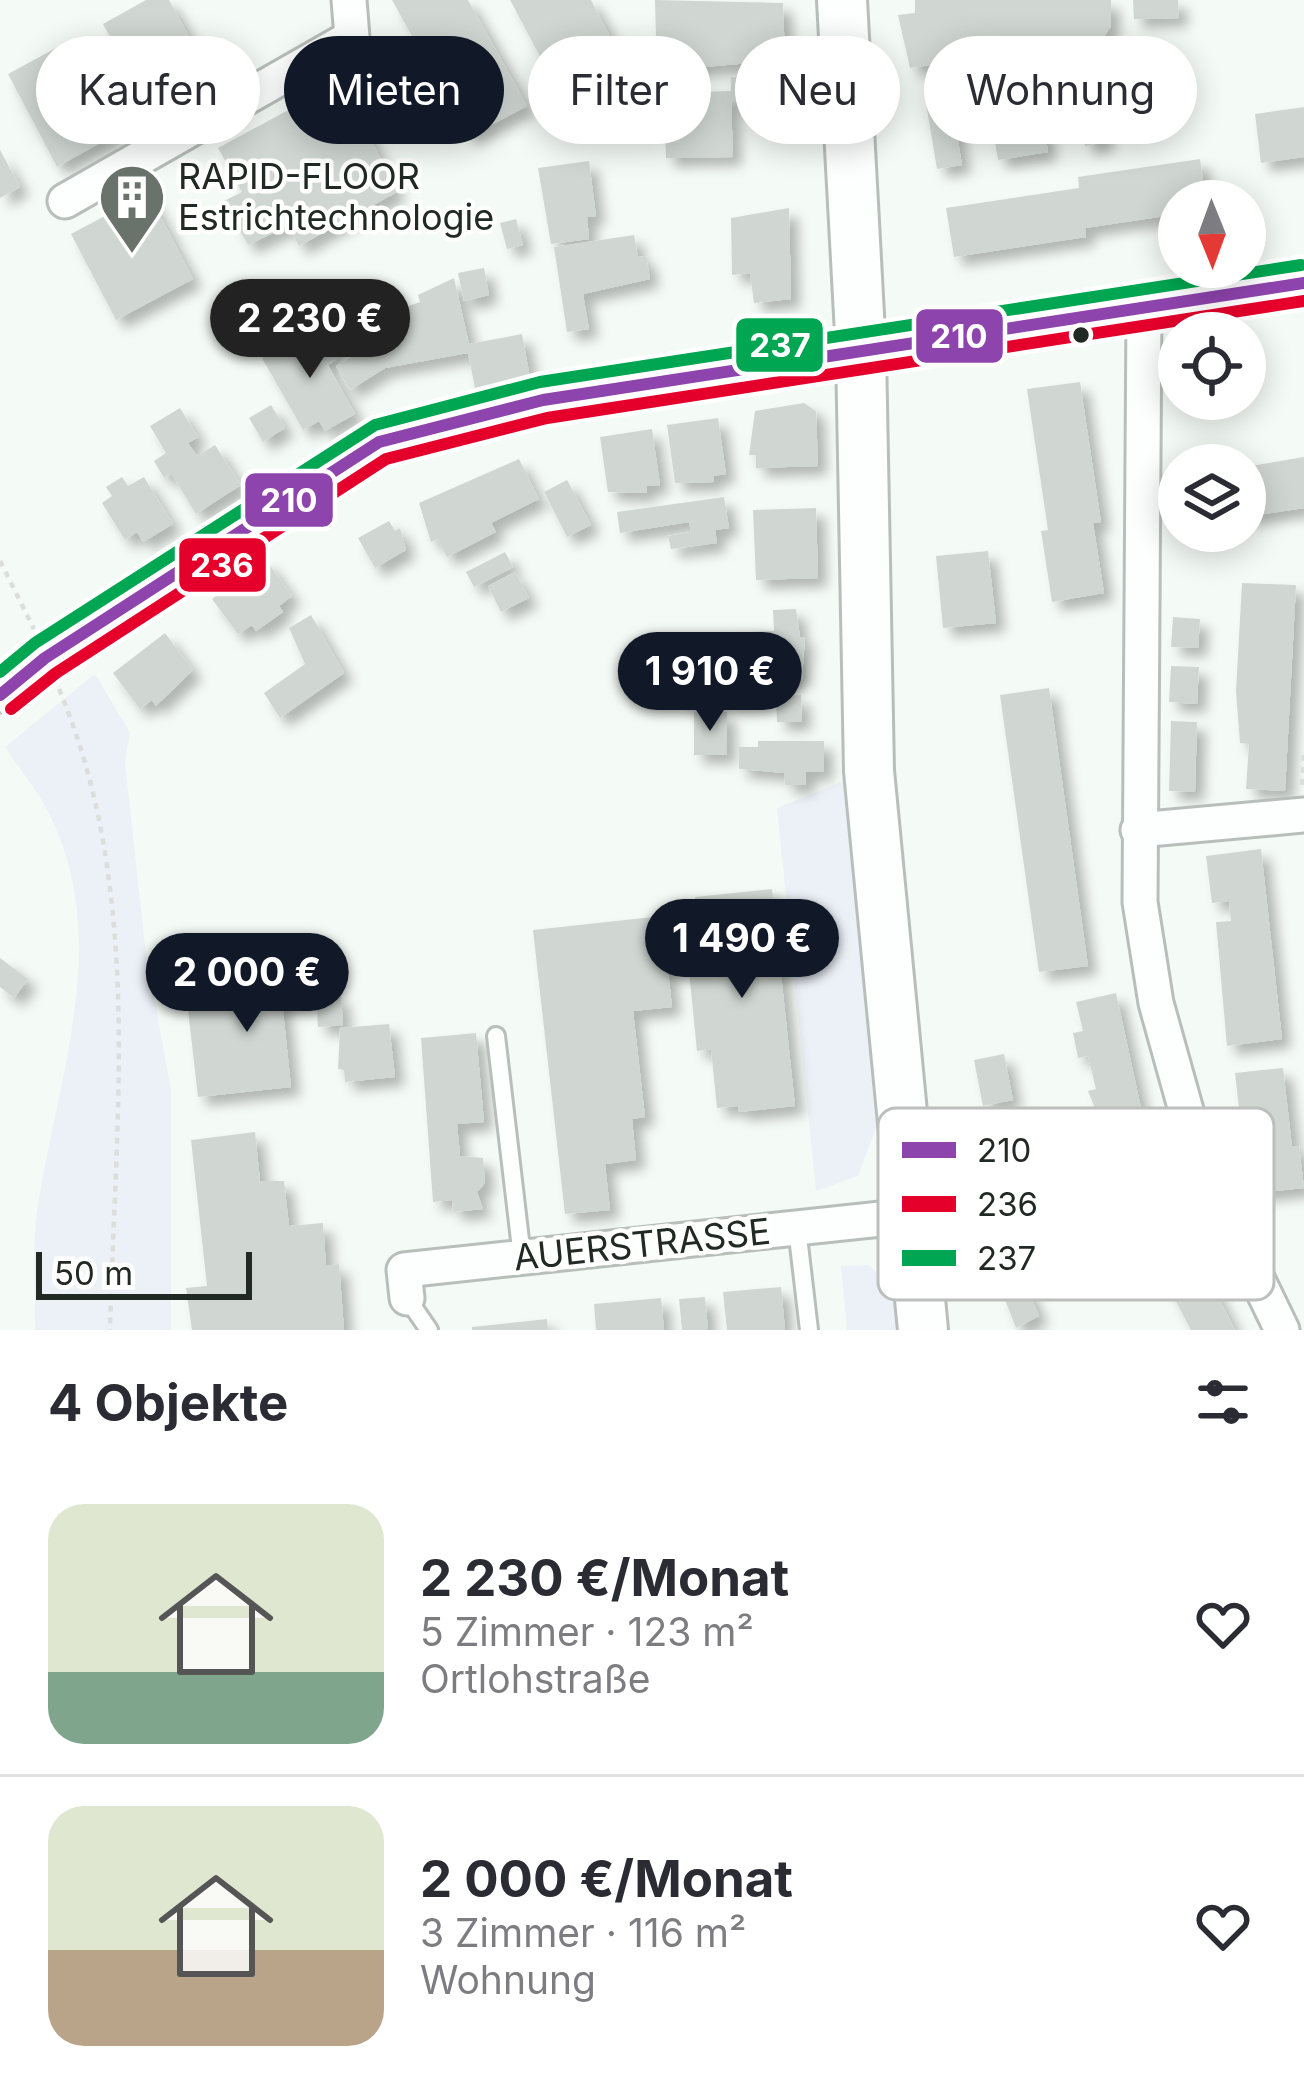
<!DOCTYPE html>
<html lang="de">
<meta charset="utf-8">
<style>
:root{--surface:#fff;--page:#f2f2f3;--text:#2b2b33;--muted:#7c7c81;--line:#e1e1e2;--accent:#111827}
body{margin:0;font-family:Inter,sans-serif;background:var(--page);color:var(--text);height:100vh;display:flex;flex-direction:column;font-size:45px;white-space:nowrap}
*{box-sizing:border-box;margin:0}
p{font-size:39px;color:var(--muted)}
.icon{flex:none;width:66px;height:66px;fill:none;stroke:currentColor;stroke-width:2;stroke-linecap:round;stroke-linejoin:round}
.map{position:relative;height:1330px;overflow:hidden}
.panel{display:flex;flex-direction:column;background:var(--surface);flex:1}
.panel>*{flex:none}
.top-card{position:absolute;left:36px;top:36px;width:1233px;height:108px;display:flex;gap:24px}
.needle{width:78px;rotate:179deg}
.controls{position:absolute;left:1158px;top:180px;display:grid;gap:24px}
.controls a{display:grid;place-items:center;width:108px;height:108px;border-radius:50%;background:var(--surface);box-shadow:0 6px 30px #0003;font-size:60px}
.scale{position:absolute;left:36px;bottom:30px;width:216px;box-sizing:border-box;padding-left:12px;border:6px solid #202923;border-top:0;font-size:33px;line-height:42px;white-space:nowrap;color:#202923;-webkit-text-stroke:9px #fff;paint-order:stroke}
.price{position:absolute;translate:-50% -102px;padding:0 27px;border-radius:42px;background:var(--accent);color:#fff;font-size:39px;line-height:78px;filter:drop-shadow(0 3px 6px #0008)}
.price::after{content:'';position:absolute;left:50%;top:72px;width:36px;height:27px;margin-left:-18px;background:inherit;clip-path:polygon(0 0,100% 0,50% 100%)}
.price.selected{background:#222;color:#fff}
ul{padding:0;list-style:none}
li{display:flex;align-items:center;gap:36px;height:300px;padding:0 48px}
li+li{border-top:3px solid var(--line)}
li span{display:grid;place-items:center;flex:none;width:336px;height:240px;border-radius:36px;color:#555}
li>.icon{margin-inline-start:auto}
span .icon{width:144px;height:144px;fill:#fffc;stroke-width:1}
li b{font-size:51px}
h2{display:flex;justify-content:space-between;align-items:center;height:144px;padding:0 48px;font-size:51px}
.chip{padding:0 42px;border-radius:54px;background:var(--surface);box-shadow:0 6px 30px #0003;font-size:42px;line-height:108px}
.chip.selected{background:var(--accent);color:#fff}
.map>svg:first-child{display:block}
.green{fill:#ecf1f8}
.building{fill:#d0d7d2;filter:url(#shadow)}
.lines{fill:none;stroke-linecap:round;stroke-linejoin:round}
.lane-casing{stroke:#b8bfba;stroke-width:22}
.street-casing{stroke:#b8bfba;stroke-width:39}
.secondary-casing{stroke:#b8bfba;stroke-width:54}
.path{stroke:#dcdedc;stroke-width:4.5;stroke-dasharray:6 6;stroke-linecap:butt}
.lane{stroke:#fdfefe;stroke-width:16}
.street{stroke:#fdfefe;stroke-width:33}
.secondary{stroke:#fdfefe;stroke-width:48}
.bus-1-casing{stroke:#fff;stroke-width:21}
.bus-2-casing{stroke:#fff;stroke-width:21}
.bus-3-casing{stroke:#fff;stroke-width:21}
.bus-1{stroke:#8e44ad;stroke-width:12}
.bus-2{stroke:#e4002b;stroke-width:12}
.bus-3{stroke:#00a651;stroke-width:12}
.bus-dot{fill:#202923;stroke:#fff;stroke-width:4.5}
.labels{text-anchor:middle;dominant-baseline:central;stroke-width:9;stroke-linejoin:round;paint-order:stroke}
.poi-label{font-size:36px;fill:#202923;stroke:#fff;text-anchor:start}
.street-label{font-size:36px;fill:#202923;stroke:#fff}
.key{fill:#fff;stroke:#bcbfbd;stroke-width:3}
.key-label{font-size:33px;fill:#202923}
.line-badge{stroke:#fff;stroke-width:4.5}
.badge-label{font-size:33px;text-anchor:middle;font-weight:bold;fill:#fff}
</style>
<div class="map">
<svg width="1304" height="1330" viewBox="0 0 1304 1330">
<defs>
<filter id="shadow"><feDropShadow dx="9" dy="9" stdDeviation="6" flood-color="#0004"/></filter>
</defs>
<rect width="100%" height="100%" fill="#f4faf5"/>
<!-- green -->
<g class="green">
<path d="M95,674L130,733L125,762L145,946L171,1091V1330H35C35,1291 32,1249 37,1211C57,1077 115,937 46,808C35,787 18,767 5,747Z"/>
<path d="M844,781L876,1128L858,1176L816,1191L777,808Z"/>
<path d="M868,1265L891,1283L897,1330H847L841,1266Z"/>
</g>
<!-- building -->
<g class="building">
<path d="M146,0H169L213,81L153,115L103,24Z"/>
<path d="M392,0H468L527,106L468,137Z"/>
<path d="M510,0H591L630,75L568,109Z"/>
<path d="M655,0L783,3L785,60L657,71Z"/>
<path d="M915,0H1111V26L1102,40L910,68L898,15L915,13Z"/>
<path d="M1133,0H1178L1179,18L1134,19Z"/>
<path d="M67,42L116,134L57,167L8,74Z"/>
<path d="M799,75L800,99L731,101L733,157L666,158L664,93L731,91V77Z"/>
<path d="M1096,77L1105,142L1085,146L1075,80Z"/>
<path d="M342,81L397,192L299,246L288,226L248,245L224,201L242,192L218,148Z"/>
<path d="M1038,85L1048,152L998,160L987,93Z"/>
<path d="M951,99L962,165L937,169L926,103Z"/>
<path d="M1304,107V157L1261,163L1255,114Z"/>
<path d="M0,150L20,187L0,198Z"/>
<path d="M1200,159L1206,201H1179V214L1085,228L1086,237L954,257L946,208L1079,188L1078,177Z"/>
<path d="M589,161L596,216L587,217L589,239L551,244L538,168Z"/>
<path d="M148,193L193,279L116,320L71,234Z"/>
<path d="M789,208L791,299L754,303L750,273L732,275L731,218Z"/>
<path d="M516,219L523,245L507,249L500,223Z"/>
<path d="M634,235L638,257L646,256L650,279L583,294L589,329L567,332L554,247Z"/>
<path d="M484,268L489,295L464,301L458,273Z"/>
<path d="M454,278L469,344L522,334L530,378L475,388L468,353L385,368L350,390L336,366L374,343L383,355L371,328L379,327L377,317L420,302L418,295Z"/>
<path d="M320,326L338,359L328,365L355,414L325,431L319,421L303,430L262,358Z"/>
<path d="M1080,382L1101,522L1093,523L1104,593L1052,602L1041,531L1048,530L1027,389Z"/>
<path d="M804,403L816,411L818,466L756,468V455H749L755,411Z"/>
<path d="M271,405L285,428L263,442L249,418Z"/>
<path d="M180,408L198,437L188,443L197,456L215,445L241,485L196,514L171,473L164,478L154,461L166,453L150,426Z"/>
<path d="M718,418L726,474L713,476L714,482L675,483L667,425Z"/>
<path d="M652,429L660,485L646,486L647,493L608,492L600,437Z"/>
<path d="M1304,457V508L1245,517V467Z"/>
<path d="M519,459L539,499L491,523L496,532L447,557L438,539L431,542L419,503Z"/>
<path d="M122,477L128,486L144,477L173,524L143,542L137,532L125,540L102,503L112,496L106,487Z"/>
<path d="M567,480L591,525L567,537L544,492Z"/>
<path d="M724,497L729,528L715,530L717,543L671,549L668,536L691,532L689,522L620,533L617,512Z"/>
<path d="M816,508L818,578L756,580L753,510Z"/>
<path d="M389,521L395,531L400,528L406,550L375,568L358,538Z"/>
<path d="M988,551L996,623L943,628L936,556Z"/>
<path d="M505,552L513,567L474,587L466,572Z"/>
<path d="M266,560L292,596L279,606L283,612L256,631L252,625L238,634L212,599Z"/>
<path d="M515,572L529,598L501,612L488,586Z"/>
<path d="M1242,583L1296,585L1285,791L1246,789L1249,744L1240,743L1236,691Z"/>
<path d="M796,609L800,637H805L802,679L726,682L724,633L774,631L773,610Z"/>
<path d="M311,615L344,673L280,718L264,693L305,664L289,628Z"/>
<path d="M1173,617L1200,619L1198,648L1171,647Z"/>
<path d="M165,633L193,670L156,706L152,700L140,709L113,673Z"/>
<path d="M1171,666L1199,667L1197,704L1169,702Z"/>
<path d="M707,671L708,699L685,701L683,673Z"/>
<path d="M1049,688L1088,966L1039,972L1000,695Z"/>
<path d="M801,695L802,722H777L776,696Z"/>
<rect x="694" y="712" width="33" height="43"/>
<path d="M1171,721L1197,722L1195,792L1169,791Z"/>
<path d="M758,741H824V772H806V785H785L784,773L739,769V747H758Z"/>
<path d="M1261,849L1282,1039L1227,1046L1216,922L1231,921L1229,901L1212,903L1206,856Z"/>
<path d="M772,889L795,1106L739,1112L738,1106L717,1108L711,1049L697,1051L687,951L700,949L695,897Z"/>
<path d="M662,916L672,1007L633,1011L645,1117L632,1119L636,1160L605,1164L610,1210L565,1214L533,930Z"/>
<path d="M0,958L28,979L14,998L0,987Z"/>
<path d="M307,965L310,998L282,1001L291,1087L198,1097L188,1010L244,1005L241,971Z"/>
<path d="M1116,993L1154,1168L1101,1180L1092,1136L1105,1133L1088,1091L1096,1089L1088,1056L1078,1058L1073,1033L1083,1031L1076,1002Z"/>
<path d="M341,995L343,1025L318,1027L316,996Z"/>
<path d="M389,1024L395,1077L345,1082L344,1070L338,1069L340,1028Z"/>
<path d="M476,1033L484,1122L457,1124L460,1156L483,1158L485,1183L477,1192L483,1209L453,1212L452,1200L433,1202L421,1038Z"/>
<path d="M1004,1054L1013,1100L983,1106L974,1060Z"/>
<path d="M1283,1068L1292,1147L1299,1146L1304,1188L1255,1193L1250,1151L1244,1152L1235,1073Z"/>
<path d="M255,1132L260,1181H284L289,1226L323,1223L326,1266L339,1264L344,1330H192L186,1288L207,1286L191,1140Z"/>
<path d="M1157,1192L1163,1205L1169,1201L1235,1330H1191L1133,1220L1130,1206Z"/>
<path d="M1024,1281L1039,1316L1016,1328L1002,1292Z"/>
<path d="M781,1287L785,1330H727L723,1292Z"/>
<path d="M705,1297L708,1330H682L679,1299Z"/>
<path d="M661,1298L664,1330H596L594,1304Z"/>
<path d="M547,1319L548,1330H472V1327Z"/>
</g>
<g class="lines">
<defs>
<g id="lane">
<path d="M496,1036L522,1257"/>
<path d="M797,1228L809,1330"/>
<path d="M407,1298L429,1330"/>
</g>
<g id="street">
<path d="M65,201L352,37L349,0"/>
<path d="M1144,310L1140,902L1156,1003L1187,1114L1221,1204L1282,1330"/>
<path d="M0,695L45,658L379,442L543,400L861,352"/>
<path d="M1138,830L1304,815"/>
<path d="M407,1298L404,1270L909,1216"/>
</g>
<g id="secondary">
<path d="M842,0L861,352L869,771L923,1330"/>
<path d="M861,352L1304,283"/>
</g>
</defs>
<!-- lane casing -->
<use href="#lane" class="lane-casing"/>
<!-- street casing -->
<use href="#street" class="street-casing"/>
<!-- secondary casing -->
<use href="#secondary" class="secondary-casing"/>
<!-- path -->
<g class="path">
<path d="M0,561L34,629"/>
<path d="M59,689C144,890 115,1118 110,1330"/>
<path d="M1302,785L1304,750"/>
<path d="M955,1255L1174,1172"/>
</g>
<!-- lane -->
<use href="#lane" class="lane"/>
<!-- street -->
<use href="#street" class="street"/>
<!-- secondary -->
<use href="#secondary" class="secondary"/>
<defs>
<path id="bus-1" d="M0,695L45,658L379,442L543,400L1304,283"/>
<path id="bus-2" d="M11,709L56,673L386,459L547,418L1304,301"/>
<path id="bus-3" d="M0,672L35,643L375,425L540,382L1301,265"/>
</defs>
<!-- bus-1 casing -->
<use href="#bus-1" class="bus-1-casing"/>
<!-- bus-2 casing -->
<use href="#bus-2" class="bus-2-casing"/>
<!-- bus-3 casing -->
<use href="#bus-3" class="bus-3-casing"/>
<!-- bus-1 -->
<use href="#bus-1" class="bus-1"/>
<!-- bus-2 -->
<use href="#bus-2" class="bus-2"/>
<!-- bus-3 -->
<use href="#bus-3" class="bus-3"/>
</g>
<!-- icons -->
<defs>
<symbol id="building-pin" viewBox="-11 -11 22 30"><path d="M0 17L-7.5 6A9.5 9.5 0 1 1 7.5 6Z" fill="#6a726c" stroke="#fff"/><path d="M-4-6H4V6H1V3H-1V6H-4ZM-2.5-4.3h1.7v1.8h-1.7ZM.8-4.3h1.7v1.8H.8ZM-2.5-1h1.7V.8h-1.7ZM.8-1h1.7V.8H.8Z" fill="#fff"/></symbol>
</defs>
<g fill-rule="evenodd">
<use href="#building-pin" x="94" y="159" width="76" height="104"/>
</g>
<!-- markers -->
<circle class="bus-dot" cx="1081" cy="335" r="10"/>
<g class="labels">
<!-- poi labels -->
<g class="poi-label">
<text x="178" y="176">RAPID-FLOOR<tspan x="178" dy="41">Estrichtechnologie</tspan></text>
</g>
<!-- street labels -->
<g class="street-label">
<text transform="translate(642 1244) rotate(-6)">AUERSTRASSE</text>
</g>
</g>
<!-- legend -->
<rect x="878" y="1108" width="396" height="192" rx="18" class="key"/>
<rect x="902" y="1142" width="54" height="16" fill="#8e44ad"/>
<rect x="902" y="1196" width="54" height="16" fill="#e4002b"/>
<rect x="902" y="1250" width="54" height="16" fill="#00a651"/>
<g class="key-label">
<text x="977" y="1162">210</text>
<text x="977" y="1216">236</text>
<text x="977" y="1270">237</text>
</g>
<g class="line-badge">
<rect x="914" y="307" width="91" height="58" rx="12" fill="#8e44ad"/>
<rect x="734" y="316" width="91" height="58" rx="12" fill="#00a651"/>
<rect x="243" y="471" width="92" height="58" rx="12" fill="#8e44ad"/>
<rect x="177" y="536" width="91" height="58" rx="12" fill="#e4002b"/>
</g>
<g class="badge-label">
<text x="959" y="348">210</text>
<text x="780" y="357">237</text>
<text x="289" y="512">210</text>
<text x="222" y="577">236</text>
</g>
</svg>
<div class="controls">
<a><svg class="needle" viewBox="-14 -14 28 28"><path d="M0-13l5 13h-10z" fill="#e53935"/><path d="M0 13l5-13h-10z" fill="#7c7c81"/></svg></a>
<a><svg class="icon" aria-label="locate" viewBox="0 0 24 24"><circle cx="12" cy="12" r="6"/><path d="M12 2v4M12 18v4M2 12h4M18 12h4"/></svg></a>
<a><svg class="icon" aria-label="layers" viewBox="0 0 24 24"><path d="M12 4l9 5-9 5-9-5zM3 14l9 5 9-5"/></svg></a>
</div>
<div class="scale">50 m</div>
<b class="price selected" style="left:310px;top:381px">2 230 €</b>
<b class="price" style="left:710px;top:734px">1 910 €</b>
<b class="price" style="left:742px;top:1001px">1 490 €</b>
<b class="price" style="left:247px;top:1035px">2 000 €</b>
<div class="top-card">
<a class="chip">Kaufen</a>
<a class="chip selected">Mieten</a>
<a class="chip">Filter</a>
<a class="chip">Neu</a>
<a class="chip">Wohnung</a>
</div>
</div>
<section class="panel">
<h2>4 Objekte<svg class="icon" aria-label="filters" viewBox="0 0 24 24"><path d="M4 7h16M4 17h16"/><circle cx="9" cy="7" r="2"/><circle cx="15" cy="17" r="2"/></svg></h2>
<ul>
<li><span style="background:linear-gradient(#dfe7d0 70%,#7fa58c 0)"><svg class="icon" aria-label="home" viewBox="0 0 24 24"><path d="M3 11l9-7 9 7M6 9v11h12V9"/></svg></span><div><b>2 230 €/Monat</b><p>5 Zimmer · 123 m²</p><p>Ortlohstraße</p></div><svg class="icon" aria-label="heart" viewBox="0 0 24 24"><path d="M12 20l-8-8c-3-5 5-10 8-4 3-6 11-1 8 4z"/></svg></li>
<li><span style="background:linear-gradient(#dfe7d0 60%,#b9a48a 0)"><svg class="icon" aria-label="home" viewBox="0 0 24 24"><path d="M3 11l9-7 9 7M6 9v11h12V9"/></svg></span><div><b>2 000 €/Monat</b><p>3 Zimmer · 116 m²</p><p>Wohnung</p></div><svg class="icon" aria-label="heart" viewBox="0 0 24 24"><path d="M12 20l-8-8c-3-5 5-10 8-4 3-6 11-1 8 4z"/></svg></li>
</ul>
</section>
